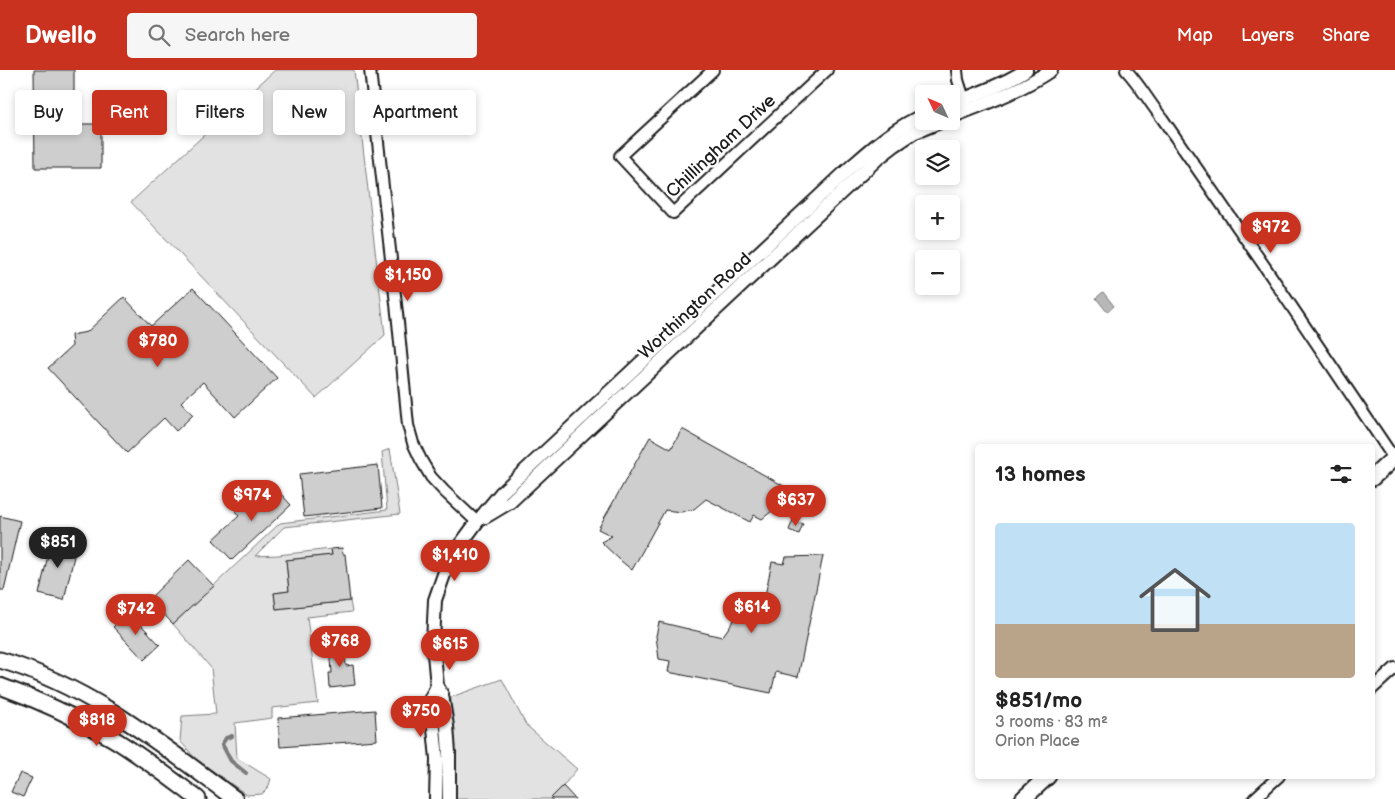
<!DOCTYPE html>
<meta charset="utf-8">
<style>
:root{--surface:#fff;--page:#f6f6f6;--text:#222;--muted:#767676;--line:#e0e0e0;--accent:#c8321e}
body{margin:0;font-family:"Balsamiq Sans",sans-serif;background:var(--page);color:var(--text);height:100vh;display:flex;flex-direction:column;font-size:19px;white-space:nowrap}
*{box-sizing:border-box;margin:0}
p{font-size:16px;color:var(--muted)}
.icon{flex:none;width:28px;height:28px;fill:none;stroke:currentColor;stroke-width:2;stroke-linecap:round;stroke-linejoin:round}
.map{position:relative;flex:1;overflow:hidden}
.drawer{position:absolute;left:975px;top:374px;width:400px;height:335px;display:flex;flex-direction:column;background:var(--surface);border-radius:5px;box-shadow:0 2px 8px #0003}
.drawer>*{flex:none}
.guide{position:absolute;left:15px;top:20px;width:475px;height:45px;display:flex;gap:10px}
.needle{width:32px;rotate:314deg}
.buttons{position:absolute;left:915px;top:15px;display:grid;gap:10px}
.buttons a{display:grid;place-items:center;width:45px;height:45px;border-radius:5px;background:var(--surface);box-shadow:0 2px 8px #0003;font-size:25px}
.price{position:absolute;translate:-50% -42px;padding:0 11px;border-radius:18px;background:var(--accent);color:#fff;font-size:16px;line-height:32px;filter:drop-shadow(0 1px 2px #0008)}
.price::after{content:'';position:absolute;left:50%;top:30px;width:15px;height:11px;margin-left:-8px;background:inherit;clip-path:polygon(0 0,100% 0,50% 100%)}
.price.current{background:#222;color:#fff}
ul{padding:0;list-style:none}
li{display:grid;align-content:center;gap:10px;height:265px;padding:0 20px}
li+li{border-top:1px solid var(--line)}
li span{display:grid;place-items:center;height:155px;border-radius:5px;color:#555}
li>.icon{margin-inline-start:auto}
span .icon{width:90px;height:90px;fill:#fffc;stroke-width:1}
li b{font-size:21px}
h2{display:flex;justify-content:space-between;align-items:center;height:60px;padding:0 20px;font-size:21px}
.chip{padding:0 18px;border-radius:5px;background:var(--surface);box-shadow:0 2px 8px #0003;font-size:18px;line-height:45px}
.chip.current{background:var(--accent);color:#fff}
header{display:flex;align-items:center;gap:30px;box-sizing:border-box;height:70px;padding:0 25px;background:var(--accent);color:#fff}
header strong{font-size:24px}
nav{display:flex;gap:28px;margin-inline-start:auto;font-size:18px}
.search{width:350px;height:45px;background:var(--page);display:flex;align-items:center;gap:12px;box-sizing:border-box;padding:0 18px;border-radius:5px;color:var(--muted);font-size:19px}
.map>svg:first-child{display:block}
.green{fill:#e2e2e2;stroke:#7f7f7f}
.water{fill:#b8b8b8;stroke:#7a7a7a}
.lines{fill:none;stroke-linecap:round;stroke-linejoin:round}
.stream{stroke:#7a7a7a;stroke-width:4}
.building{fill:#cecece;stroke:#1c1c1c}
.minor-casing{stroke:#1c1c1c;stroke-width:14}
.tertiary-casing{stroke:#1c1c1c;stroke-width:16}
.secondary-casing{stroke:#1c1c1c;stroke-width:19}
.minor{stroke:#fff;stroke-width:10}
.tertiary{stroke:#fff;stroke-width:12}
.secondary{stroke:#fff;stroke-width:15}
.labels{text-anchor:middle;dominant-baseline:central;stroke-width:4.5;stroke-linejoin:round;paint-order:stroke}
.street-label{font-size:18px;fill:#1c1c1c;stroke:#fff}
</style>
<header>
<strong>Dwello</strong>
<div class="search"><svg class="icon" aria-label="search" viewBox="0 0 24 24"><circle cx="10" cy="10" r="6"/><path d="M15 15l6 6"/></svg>Search here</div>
<nav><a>Map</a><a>Layers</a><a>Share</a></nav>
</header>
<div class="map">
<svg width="1395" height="729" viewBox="0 0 1395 729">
<rect width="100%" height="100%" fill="#fff"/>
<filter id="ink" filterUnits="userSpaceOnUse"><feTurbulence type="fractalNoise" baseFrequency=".02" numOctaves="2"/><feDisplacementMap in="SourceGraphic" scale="10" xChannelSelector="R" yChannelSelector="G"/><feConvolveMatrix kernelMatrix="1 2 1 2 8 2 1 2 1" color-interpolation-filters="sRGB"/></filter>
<g filter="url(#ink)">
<!-- green -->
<g class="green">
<path d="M275,0H354L385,265L316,328L131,132Z"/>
<path d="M390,379L400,444L284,457L255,486L278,485L331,479L332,485L286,490L289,521L274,523L276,539L350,531L352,542L307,547L318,633L272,638V648L235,653L237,688L271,709L268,718L262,724L247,725L196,689L180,671L182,646L216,644L211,598L173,554L280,453L387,440L382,382Z"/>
<path d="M502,609L526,655L577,699L563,716L550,729H454L456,714L451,651V627Z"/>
</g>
<!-- water -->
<path class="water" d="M1103,222L1114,236L1107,242L1096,228Z"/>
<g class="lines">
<!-- stream -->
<path class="stream" d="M232,666L226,668L222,674L231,691L246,703"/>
</g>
<!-- building -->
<g class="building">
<path d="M34,0H74V54H101V98H35Z"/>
<path d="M193,218L277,308L235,347L203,312L181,332L193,345L176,361L164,348L127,383L48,298L72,276L71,265L87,262L124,227L151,256Z"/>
<path d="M682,359L791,420L777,437L762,449L754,445L750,452L706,429L694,439L681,442L665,440L632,500L621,491L601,472L612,466L598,459L650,367L671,379Z"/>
<path d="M378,395L382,438L304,447L299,404Z"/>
<path d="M272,414L291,435L232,490L213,470L239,446L235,441L242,434L246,438Z"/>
<path d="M0,446L20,451L4,520H0Z"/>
<path d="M793,450L803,454L799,464L789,460Z"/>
<path d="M52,468L77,473L64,530L39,524Z"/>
<path d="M342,478L343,484H345L350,531L276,539L274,523L289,521L286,490L332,485L331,479Z"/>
<path d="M823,486L798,607L776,602L771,623L668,602L670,591L659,589L656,566L659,552L722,567L734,550L744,545L752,543L761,545L772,492L784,494L786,487Z"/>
<path d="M189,490L214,516L173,554L149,529Z"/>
<path d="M129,542L160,575L144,590L113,557Z"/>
<path d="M344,574L346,596L353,595L355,615L330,618L329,603H332L330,575Z"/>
<path d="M375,640L377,670L280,677L278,648Z"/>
<path d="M20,703L32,708L23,727L11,722Z"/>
<path d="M563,716L575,729H550Z"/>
</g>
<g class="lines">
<defs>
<g id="minor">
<path d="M370,0L398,252L408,355L413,373L421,390L431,407L444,421L477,452"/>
<path d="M713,0L620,86L673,143L827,0"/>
<path d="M957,0L958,10L966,35"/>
<path d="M1126,0C1140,15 1149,32 1162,48L1265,197L1395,390"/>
<path d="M1372,619L1395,598"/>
<path d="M1254,729L1279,706"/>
</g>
<g id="tertiary">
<path d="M951,34C977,24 1002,15 1026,0"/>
<path d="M951,47C985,33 1020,21 1051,0"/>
<path d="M485,447L510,432L877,89L895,75L913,63L942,51"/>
<path d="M436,729L437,689L431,628L437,616"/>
<path d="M449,729V683L447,656L442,625L437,616L433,573L435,530L448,493L460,475L477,452L501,423L853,95C875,76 896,57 924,45"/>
</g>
<g id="secondary">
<path d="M1372,408L1395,387"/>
<path d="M0,590C89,616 162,675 235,729"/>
<path d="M0,616C39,630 77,648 112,668C142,686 170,708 198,729"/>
<path d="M1023,729L1048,706"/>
</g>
</defs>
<!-- minor casing -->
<use href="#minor" class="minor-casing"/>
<!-- tertiary casing -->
<use href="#tertiary" class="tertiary-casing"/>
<!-- secondary casing -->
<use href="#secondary" class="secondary-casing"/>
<!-- minor -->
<use href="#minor" class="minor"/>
<!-- tertiary -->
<use href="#tertiary" class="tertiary"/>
<!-- secondary -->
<use href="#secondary" class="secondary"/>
</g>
</g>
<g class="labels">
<!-- street labels -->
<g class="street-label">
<text transform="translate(721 76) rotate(-43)">Chillingham Drive</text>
<text transform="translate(695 236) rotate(-43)">Worthington Road</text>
</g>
</g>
</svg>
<div class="buttons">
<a><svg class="needle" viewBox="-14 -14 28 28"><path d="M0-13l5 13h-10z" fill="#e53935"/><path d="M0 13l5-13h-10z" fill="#767676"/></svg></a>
<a><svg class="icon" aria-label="layers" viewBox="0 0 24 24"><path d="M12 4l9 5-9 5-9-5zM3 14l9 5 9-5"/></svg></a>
<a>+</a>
<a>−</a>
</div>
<b class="price" style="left:1271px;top:184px">$972</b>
<b class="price" style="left:408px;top:232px">$1,150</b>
<b class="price" style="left:158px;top:298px">$780</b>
<b class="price" style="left:252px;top:452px">$974</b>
<b class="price" style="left:796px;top:457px">$637</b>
<b class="price current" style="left:58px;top:499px">$851</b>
<b class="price" style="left:455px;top:512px">$1,410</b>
<b class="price" style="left:752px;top:564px">$614</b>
<b class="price" style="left:136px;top:566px">$742</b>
<b class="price" style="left:340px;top:598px">$768</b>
<b class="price" style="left:450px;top:601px">$615</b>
<b class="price" style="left:421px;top:668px">$750</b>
<b class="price" style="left:97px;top:677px">$818</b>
<div class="guide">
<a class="chip">Buy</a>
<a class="chip current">Rent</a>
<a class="chip">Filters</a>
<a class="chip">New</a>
<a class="chip">Apartment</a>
</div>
<section class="drawer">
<h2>13 homes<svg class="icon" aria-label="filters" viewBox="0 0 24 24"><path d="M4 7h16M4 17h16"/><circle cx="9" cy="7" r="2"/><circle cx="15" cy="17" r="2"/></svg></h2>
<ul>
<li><span style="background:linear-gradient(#bfe0f5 65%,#b9a48a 0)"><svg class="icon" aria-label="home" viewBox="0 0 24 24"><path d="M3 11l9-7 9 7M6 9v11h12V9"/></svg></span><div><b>$851/mo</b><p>3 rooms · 83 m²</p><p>Orion Place</p></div></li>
</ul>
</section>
</div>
